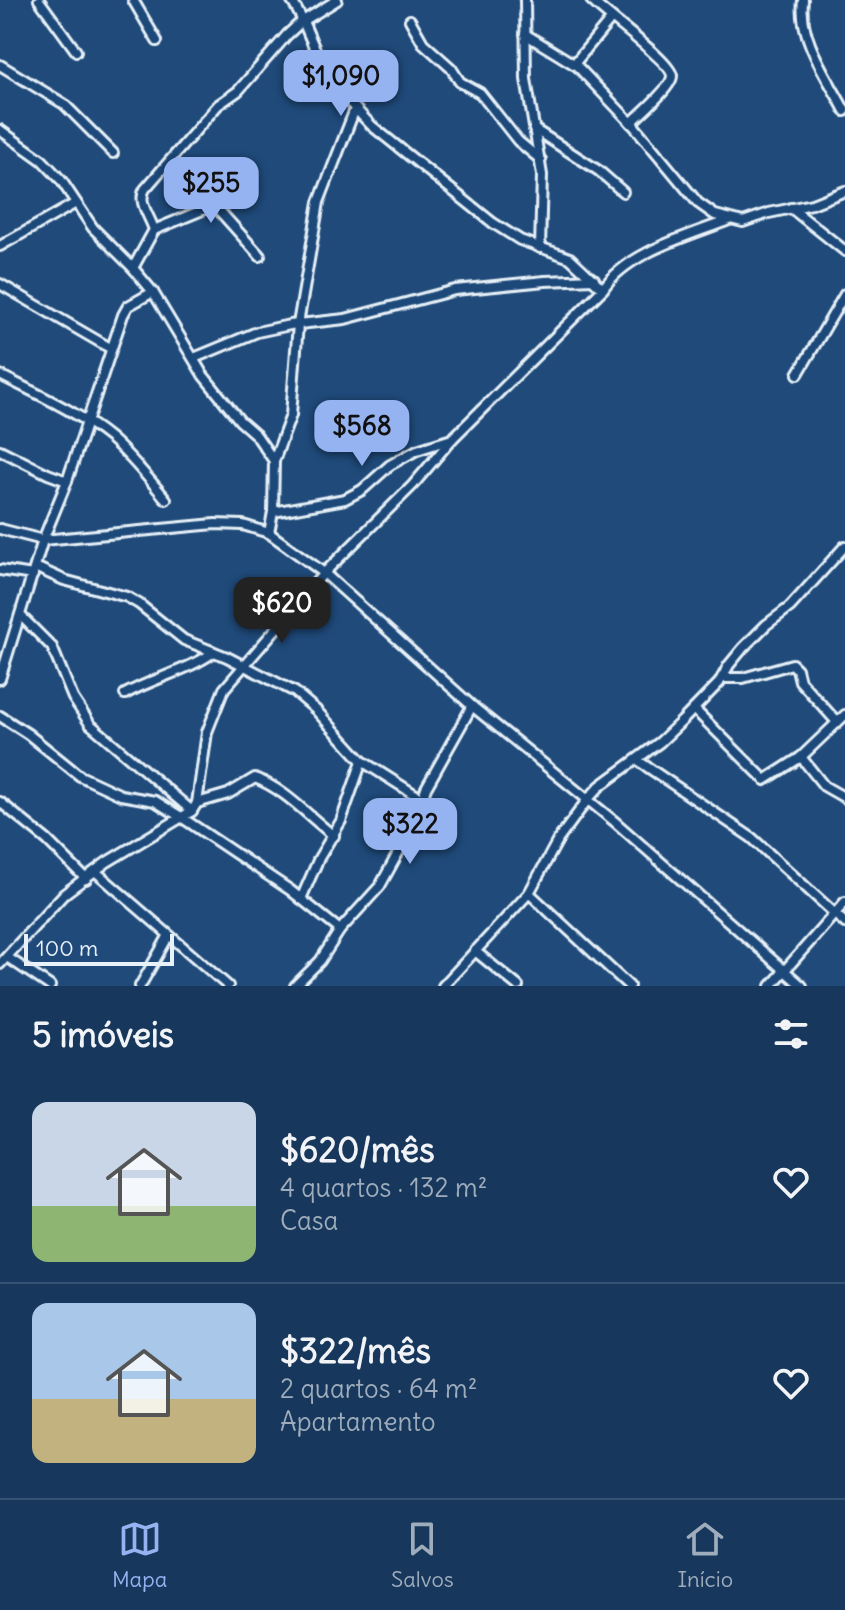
<!DOCTYPE html>
<html lang="pt">
<meta charset="utf-8">
<style>
:root{--surface:#17385c;--page:#244365;--text:#f1f3f6;--muted:#9eacbb;--line:#365272;--accent:#95b2f1}
body{margin:0;font-family:Delius,sans-serif;background:var(--page);color:var(--text);height:100vh;display:flex;flex-direction:column;font-size:30px;white-space:nowrap}
*{box-sizing:border-box;margin:0}
p{font-size:26px;color:var(--muted)}
.icon{flex:none;width:44px;height:44px;fill:none;stroke:currentColor;stroke-width:2;stroke-linecap:round;stroke-linejoin:round}
.map{position:relative;height:986px;overflow:hidden}
.details{display:flex;flex-direction:column;background:var(--surface);flex:1}
.details>*{flex:none}
.scale{position:absolute;left:24px;bottom:20px;width:150px;box-sizing:border-box;padding-left:8px;border:4px solid #e8f1f8;border-top:0;font-size:22px;line-height:28px;white-space:nowrap;color:#e8f1f8;-webkit-text-stroke:6px #1f4a7a;paint-order:stroke}
.price{position:absolute;translate:-50% -68px;padding:0 18px;border-radius:16px;background:var(--accent);color:#111;font-size:26px;line-height:52px;filter:drop-shadow(0 2px 4px #0008)}
.price::after{content:'';position:absolute;left:50%;top:48px;width:24px;height:18px;margin-left:-12px;background:inherit;clip-path:polygon(0 0,100% 0,50% 100%)}
.price.active{background:#222;color:#fff}
ul{padding:0;list-style:none}
li{display:flex;align-items:center;gap:24px;height:200px;padding:0 32px}
li+li{border-top:2px solid var(--line)}
li span{display:grid;place-items:center;flex:none;width:224px;height:160px;border-radius:16px;color:#555}
li>.icon{margin-inline-start:auto}
span .icon{width:96px;height:96px;fill:#fffc;stroke-width:1}
li b{font-size:34px}
h2{display:flex;justify-content:space-between;align-items:center;height:96px;padding:0 32px;font-size:34px}
.tab-bar{display:flex;justify-content:space-around;align-items:center;height:112px;border-top:2px solid var(--line);background:var(--surface);font-size:22px;color:var(--muted)}
.tab-bar a{display:grid;justify-items:center;gap:4px}
.tab-bar .active{color:var(--accent)}
.map>svg:first-child{display:block}
.lines{fill:none;stroke-linecap:round;stroke-linejoin:round}
.minor-casing{stroke:#e8f1f8;stroke-width:14}
.minor{stroke:#1f4a7a;stroke-width:8}
</style>
<div class="map">
<svg width="845" height="986" viewBox="0 0 845 986">
<rect width="100%" height="100%" fill="#1f4a7a"/>
<filter id="ink" filterUnits="userSpaceOnUse"><feTurbulence type="fractalNoise" baseFrequency=".0125" numOctaves="2"/><feDisplacementMap in="SourceGraphic" scale="16" xChannelSelector="R" yChannelSelector="G"/><feConvolveMatrix kernelMatrix="1 2 1 2 8 2 1 2 1" color-interpolation-filters="sRGB"/></filter>
<g filter="url(#ink)">
<g class="lines">
<defs>
<g id="minor">
<path d="M39,0L76,51"/>
<path d="M133,0L157,41"/>
<path d="M525,0L526,79L542,175L540,248"/>
<path d="M591,0C604,14 672,62 672,76C672,87 640,114 631,123"/>
<path d="M803,0C798,38 828,78 845,111"/>
<path d="M410,20L423,43L451,68L460,82L480,93L518,141L541,160"/>
<path d="M525,34L577,66L635,127L698,203L715,215L743,222L769,213L812,204L845,191"/>
<path d="M574,64L611,19"/>
<path d="M0,65L64,104L113,153"/>
<path d="M534,129L599,171L623,192"/>
<path d="M0,130L42,160L61,180L93,228L133,268L153,292L203,375L240,421L256,435L274,461"/>
<path d="M791,208L845,251"/>
<path d="M154,230L212,206L217,208L260,256"/>
<path d="M0,246L76,203"/>
<path d="M133,268L154,230C150,216 137,202 145,189L218,105L238,91L287,35L300,23L337,0"/>
<path d="M0,284L110,348"/>
<path d="M603,289C627,252 689,236 729,220"/>
<path d="M194,358L257,332L290,325L345,319L455,290L545,281L594,279"/>
<path d="M798,374L845,294"/>
<path d="M0,375C37,394 78,412 110,438C131,456 148,478 166,499"/>
<path d="M0,450L48,474L67,481"/>
<path d="M273,512L345,499L362,490L390,465L417,450L452,439"/>
<path d="M0,529L43,540L215,524L243,525L269,533L324,573L472,706L614,821L802,986"/>
<path d="M269,533L273,512L274,461L291,415L298,324L319,202L355,109"/>
<path d="M35,567L64,580L127,597L139,604L184,640L227,657L295,692L316,710L362,761L422,799"/>
<path d="M0,570L33,575"/>
<path d="M21,616L52,647L73,698L90,724L192,811"/>
<path d="M722,678H743L792,664L797,669L800,681L837,722"/>
<path d="M0,679L43,540L67,481L123,315L128,306L153,292"/>
<path d="M125,694C154,678 187,671 214,652"/>
<path d="M694,709L765,780L801,757L845,715"/>
<path d="M0,716L28,734L80,776L121,795L155,801L181,817L290,890L340,930"/>
<path d="M801,757L824,786L845,798"/>
<path d="M637,760L752,838L845,923"/>
<path d="M0,802L47,840L86,879"/>
<path d="M197,803L228,794L255,778C286,790 308,816 334,836"/>
<path d="M95,871L228,986"/>
<path d="M529,893L629,986"/>
<path d="M301,899L319,858L341,821L362,761"/>
<path d="M475,951L518,986"/>
<path d="M7,957L50,986"/>
<path d="M0,964L64,894L107,862L192,811L197,803L207,732L224,689L324,573L412,486L452,439L603,289L570,258L520,240L493,223L372,126C353,107 334,86 321,62C310,41 305,20 291,0"/>
<path d="M140,986L169,935"/>
<path d="M295,986L320,961L340,930L380,886L414,824L426,788L472,706"/>
<path d="M443,986L529,893L558,840L588,799L600,786L660,742L682,721L719,683L729,665L743,648L766,625L790,607L845,546"/>
<path d="M771,986L845,902"/>
</g>
</defs>
<!-- minor casing -->
<use href="#minor" class="minor-casing"/>
<!-- minor -->
<use href="#minor" class="minor"/>
</g>
</g>
</svg>
<div class="scale">100 m</div>
<b class="price" style="left:341px;top:118px">$1,090</b>
<b class="price" style="left:211px;top:225px">$255</b>
<b class="price" style="left:362px;top:468px">$568</b>
<b class="price active" style="left:282px;top:645px">$620</b>
<b class="price" style="left:410px;top:866px">$322</b>
</div>
<section class="details">
<h2>5 imóveis<svg class="icon" aria-label="filters" viewBox="0 0 24 24"><path d="M4 7h16M4 17h16"/><circle cx="9" cy="7" r="2"/><circle cx="15" cy="17" r="2"/></svg></h2>
<ul>
<li><span style="background:linear-gradient(#c9d6e8 65%,#8fb573 0)"><svg class="icon" aria-label="home" viewBox="0 0 24 24"><path d="M3 11l9-7 9 7M6 9v11h12V9"/></svg></span><div><b>$620/mês</b><p>4 quartos · 132 m²</p><p>Casa</p></div><svg class="icon" aria-label="heart" viewBox="0 0 24 24"><path d="M12 20l-8-8c-3-5 5-10 8-4 3-6 11-1 8 4z"/></svg></li>
<li><span style="background:linear-gradient(#a9c7e8 60%,#c2b280 0)"><svg class="icon" aria-label="home" viewBox="0 0 24 24"><path d="M3 11l9-7 9 7M6 9v11h12V9"/></svg></span><div><b>$322/mês</b><p>2 quartos · 64 m²</p><p>Apartamento</p></div><svg class="icon" aria-label="heart" viewBox="0 0 24 24"><path d="M12 20l-8-8c-3-5 5-10 8-4 3-6 11-1 8 4z"/></svg></li>
</ul>
</section>
<nav class="tab-bar">
<a class="active"><svg class="icon" aria-label="map" viewBox="0 0 24 24"><path d="M3 6l6-2 6 2 6-2v14l-6 2-6-2-6 2zM9 4v14M15 6v14"/></svg>Mapa</a>
<a><svg class="icon" aria-label="saved" viewBox="0 0 24 24"><path d="M7 4h10v16l-5-4-5 4z"/></svg>Salvos</a>
<a><svg class="icon" aria-label="home" viewBox="0 0 24 24"><path d="M3 11l9-7 9 7M6 9v11h12V9"/></svg>Início</a>
</nav>
